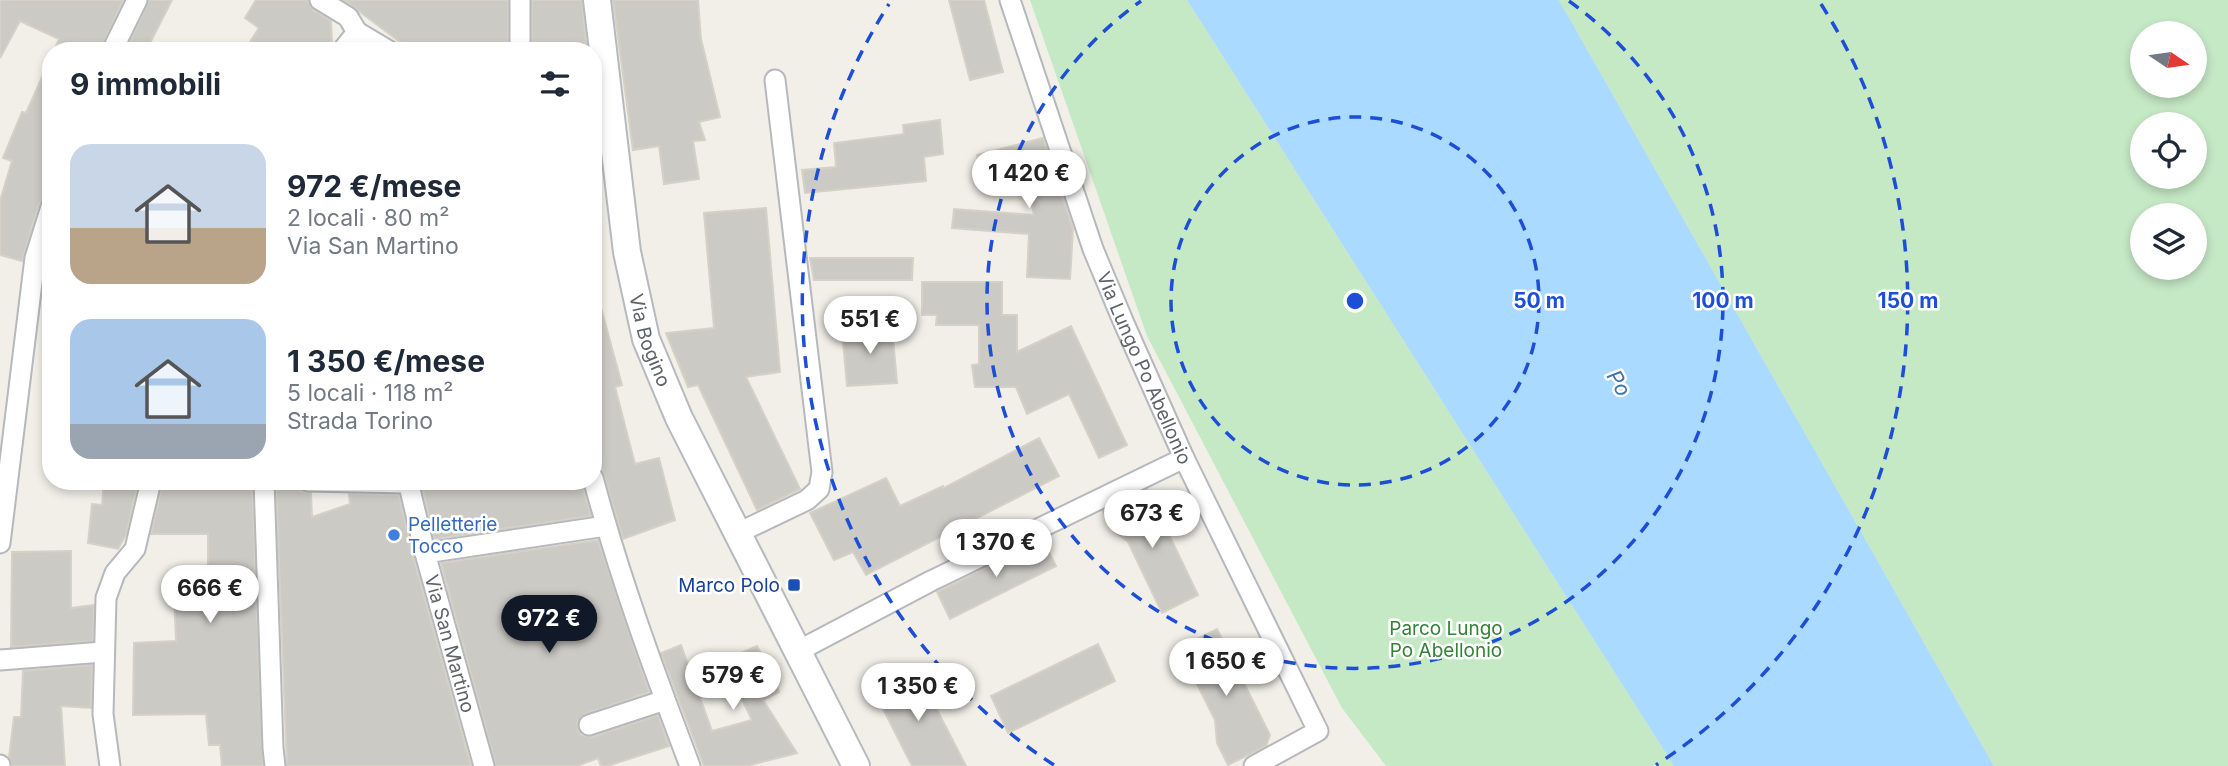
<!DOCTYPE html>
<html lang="it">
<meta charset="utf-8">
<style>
:root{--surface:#fff;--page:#f6f6f7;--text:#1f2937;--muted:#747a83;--accent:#111827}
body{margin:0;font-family:Inter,sans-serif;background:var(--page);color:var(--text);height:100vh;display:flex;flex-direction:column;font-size:26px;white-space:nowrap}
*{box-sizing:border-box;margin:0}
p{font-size:23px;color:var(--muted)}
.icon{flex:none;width:38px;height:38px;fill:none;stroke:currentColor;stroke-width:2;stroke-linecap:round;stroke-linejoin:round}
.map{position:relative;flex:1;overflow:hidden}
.side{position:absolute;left:42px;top:42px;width:560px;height:448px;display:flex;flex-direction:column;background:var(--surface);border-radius:28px;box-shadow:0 4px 10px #0003}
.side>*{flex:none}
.needle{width:46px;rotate:103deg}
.controls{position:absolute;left:2130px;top:21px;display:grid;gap:14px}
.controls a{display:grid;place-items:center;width:77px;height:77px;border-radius:50%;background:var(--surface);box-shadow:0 4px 10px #0003;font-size:35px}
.price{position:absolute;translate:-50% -60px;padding:0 16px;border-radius:24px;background:#fff;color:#222;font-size:23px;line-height:46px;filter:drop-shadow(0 2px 4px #0008)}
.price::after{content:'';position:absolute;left:50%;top:42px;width:21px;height:16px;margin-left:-10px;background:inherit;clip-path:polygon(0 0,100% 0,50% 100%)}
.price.active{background:var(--accent);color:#fff}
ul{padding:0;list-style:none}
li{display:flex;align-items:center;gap:21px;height:175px;padding:0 28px}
li span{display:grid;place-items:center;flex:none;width:196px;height:140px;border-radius:21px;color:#555}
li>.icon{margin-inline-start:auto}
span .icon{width:84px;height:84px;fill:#fffc;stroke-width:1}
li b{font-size:30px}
h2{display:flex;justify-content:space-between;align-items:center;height:84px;padding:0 28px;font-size:30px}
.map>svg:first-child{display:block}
.green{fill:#c5e8c5;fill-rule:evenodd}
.water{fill:#aadaff}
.building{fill:#cccac5;stroke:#d6d1c6;stroke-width:2}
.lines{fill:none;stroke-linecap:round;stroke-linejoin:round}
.street-casing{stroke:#b5b8bc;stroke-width:23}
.secondary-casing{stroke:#b6babf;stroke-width:30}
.street{stroke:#fff;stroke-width:19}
.secondary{stroke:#fff;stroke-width:26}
.ring{fill:none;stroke:#1d4ed8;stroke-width:3.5;stroke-dasharray:12 9}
.shop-dot{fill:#3f7fe0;stroke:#fff;stroke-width:2.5}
.transit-dot{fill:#1a4fb4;stroke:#fff;stroke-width:2.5}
.labels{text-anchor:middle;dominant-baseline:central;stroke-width:5;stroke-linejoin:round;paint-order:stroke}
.street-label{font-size:19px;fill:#5f6368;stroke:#fff}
.shop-label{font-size:19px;fill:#366cbe;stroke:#fff;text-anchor:start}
.transit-label{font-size:19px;fill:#164399;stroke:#fff;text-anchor:end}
.park-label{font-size:19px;fill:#348238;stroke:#fff}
.water-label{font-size:21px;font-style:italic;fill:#4174aa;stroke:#fff}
.centre{fill:#1d4ed8;stroke:#fff;stroke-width:3.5}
.ring-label{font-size:21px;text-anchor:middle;font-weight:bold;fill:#1d4ed8;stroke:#fff;stroke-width:5;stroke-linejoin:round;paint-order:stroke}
</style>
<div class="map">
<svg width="2228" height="766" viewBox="0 0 2228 766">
<rect width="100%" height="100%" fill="#f1efe8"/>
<!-- green -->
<g class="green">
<path d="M1030,0H1187L1674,766H1386L1342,708L1147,336Z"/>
<path d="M1559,0H2228V766H1994ZM2142,33H2194V86H2142ZM2142,124H2194V177H2142ZM2142,215H2194V268H2142Z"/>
</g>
<!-- water -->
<path class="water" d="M1187,0H1559L1994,766H1674Z"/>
<!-- building -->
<g class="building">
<path d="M0,0H123L100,51H54L59,39L20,21L0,58Z"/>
<path d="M149,0H172L146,51H126Z"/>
<path d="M256,0H308L313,10L331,21L332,42L325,51H244L259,28L245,18Z"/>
<path d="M344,0H508V51H412Z"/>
<path d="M532,0H582L587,51H532Z"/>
<path d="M613,0H698L701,39L720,117L699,122L705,140L693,141L699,179L664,184L659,146L633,150Z"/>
<path d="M949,0H984L1003,72L970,80Z"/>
<path d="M51,57V189L49,195L39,203L22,261L0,255V201L12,161L3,158L22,112L26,113Z"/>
<path d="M940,120L943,154L924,157L926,181L805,193L802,170L836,167L834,143L904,134L903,125Z"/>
<path d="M1043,138L1073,229L1070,279L1027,277L1029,234L952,228L954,209L1034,215L1024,169L983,179L977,155Z"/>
<path d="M766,208L780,372L746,377L800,489L757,510L698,385L688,387L666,333L714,328L704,213Z"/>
<path d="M810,258H913L912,280H814Z"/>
<path d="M922,282H1002V315H1017V352L1071,326L1127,445L1099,458L1069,394L1027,414L1016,387H975L972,365L979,364V325H936L937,315H922Z"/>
<path d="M600,304L622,385L615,387L635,464L659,458L675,520L623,539L593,437V305Z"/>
<path d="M892,327L897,383L847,386L842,330Z"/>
<path d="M1039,438L1059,476L866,575L853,552L834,560L810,513L886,478L900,506L943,486L944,488Z"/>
<path d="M104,481H138L126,535L118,549L88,543L92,504L102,505Z"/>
<path d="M163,481L252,483L263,766H222L220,745H209L206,714L133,715L134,643L176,641L174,593L208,590V534H151Z"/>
<path d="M421,481H581L591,516L434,539Z"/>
<path d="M276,486H297L302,492L311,493L312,517L350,504L349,494L399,495L413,556L471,766H287Z"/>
<path d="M1147,489L1198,595L1162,613L1128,542L1114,531L1103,511Z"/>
<path d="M598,540L649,692L585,714L577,722L578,729L581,735L592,737L658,715L669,746L607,766H601L598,758L577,766H496L441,563Z"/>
<path d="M1043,540L1056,566L950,619L937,592Z"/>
<path d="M71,551V608L94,605L93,641L11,647L12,552Z"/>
<path d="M1217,629L1270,735L1266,746L1228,765L1217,743L1215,720L1179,648Z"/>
<path d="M1098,644L1115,681L1008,733L991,696Z"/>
<path d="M681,645L712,731L752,720L723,661L757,646L763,657L766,656L779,692L763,700L797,753L746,766H704L661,653Z"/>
<path d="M92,665L91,708L61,706L65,766H12L9,757L14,717H21L23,671Z"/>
<path d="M916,669L966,766H912L874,691Z"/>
</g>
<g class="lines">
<defs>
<g id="street">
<path d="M320,0L348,17L357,32L342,51"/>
<path id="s1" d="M1010,0L1093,249L1123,321L1184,458L1318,731L1254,766"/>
<path d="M357,32L389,51"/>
<path d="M112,51L137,0"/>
<path d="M520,51V0"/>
<path d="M593,478C619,576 654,671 690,766"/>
<path d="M264,481L273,748L275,766"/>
<path d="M308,481L408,483"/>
<path id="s2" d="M408,481L425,553L484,766"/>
<path d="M738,533L807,500L819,489L822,472L775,80"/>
<path d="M0,543L35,258L51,207"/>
<path d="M425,553L606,526"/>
<path d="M798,651L931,581L1184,458"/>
<path d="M0,660L103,652"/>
<path d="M589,725L665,700"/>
<path d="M0,765V766"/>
<path d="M110,766L103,714L106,598L115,573L135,549L151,481"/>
</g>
<g id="secondary">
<path id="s3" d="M597,0L627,252L646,339L679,418L856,766"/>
</g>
</defs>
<!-- street casing -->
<use href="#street" class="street-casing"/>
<!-- secondary casing -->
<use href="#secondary" class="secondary-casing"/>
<!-- street -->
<use href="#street" class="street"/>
<!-- secondary -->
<use href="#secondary" class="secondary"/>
</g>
<!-- distance rings -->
<g class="ring">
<circle cx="1355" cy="301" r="184"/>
<path d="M1569 1A368 368 0 1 1 1141 1"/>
<path d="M1054 765A553 553 0 0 1 889 4M1821 4A553 553 0 0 1 1656 765"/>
</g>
<!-- markers -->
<circle class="shop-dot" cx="394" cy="535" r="7"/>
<rect class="transit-dot" x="787" y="578" width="14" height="14" rx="3.5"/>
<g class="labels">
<!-- street labels -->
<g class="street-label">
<text stroke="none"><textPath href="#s3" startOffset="345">Via Bogino</textPath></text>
<text stroke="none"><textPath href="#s1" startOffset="392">Via Lungo Po Abellonio</textPath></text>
<text stroke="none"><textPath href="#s2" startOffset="168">Via San Martino</textPath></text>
</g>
<!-- shop labels -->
<g class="shop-label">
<text x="408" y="524">Pelletterie<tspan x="408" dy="22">Tocco</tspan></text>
</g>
<!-- transit labels -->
<g class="transit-label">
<text x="780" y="585">Marco Polo</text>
</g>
<!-- park labels -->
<g class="park-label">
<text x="1446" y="628">Parco Lungo<tspan x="1446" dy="22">Po Abellonio</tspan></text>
</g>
<!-- water labels -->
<g class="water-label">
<text transform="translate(1619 383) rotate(59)">Po</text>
</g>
</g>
<circle cx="1355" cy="301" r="10" class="centre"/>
<g class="ring-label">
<text x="1539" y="308">50 m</text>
<text x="1723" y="308">100 m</text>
<text x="1908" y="308">150 m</text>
</g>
</svg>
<div class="controls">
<a><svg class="needle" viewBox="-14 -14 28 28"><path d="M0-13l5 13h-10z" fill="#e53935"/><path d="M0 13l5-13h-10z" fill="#747a83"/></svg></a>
<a><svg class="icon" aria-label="locate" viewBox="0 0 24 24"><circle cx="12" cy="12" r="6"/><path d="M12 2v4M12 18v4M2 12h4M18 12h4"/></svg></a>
<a><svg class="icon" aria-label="layers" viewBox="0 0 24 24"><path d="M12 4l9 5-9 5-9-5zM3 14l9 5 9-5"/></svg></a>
</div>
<b class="price" style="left:1029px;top:210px">1 420 €</b>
<b class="price" style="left:870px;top:356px">551 €</b>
<b class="price" style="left:1152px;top:550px">673 €</b>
<b class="price" style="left:996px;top:579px">1 370 €</b>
<b class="price" style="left:210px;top:625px">666 €</b>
<b class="price active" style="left:549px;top:655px">972 €</b>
<b class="price" style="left:1226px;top:698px">1 650 €</b>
<b class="price" style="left:733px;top:712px">579 €</b>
<b class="price" style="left:918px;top:723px">1 350 €</b>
<section class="side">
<h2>9 immobili<svg class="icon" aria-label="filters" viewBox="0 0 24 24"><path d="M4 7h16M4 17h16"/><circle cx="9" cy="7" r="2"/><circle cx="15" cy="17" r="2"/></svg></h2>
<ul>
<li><span style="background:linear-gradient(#c9d6e8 60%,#b9a48a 0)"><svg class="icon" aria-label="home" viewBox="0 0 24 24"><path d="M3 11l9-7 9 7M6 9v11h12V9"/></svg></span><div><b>972 €/mese</b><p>2 locali · 80 m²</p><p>Via San Martino</p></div></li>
<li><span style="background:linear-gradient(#a9c7e8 75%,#9aa5b1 0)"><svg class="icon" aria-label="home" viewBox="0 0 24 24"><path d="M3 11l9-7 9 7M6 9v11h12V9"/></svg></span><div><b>1 350 €/mese</b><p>5 locali · 118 m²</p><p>Strada Torino</p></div></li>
</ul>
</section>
</div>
